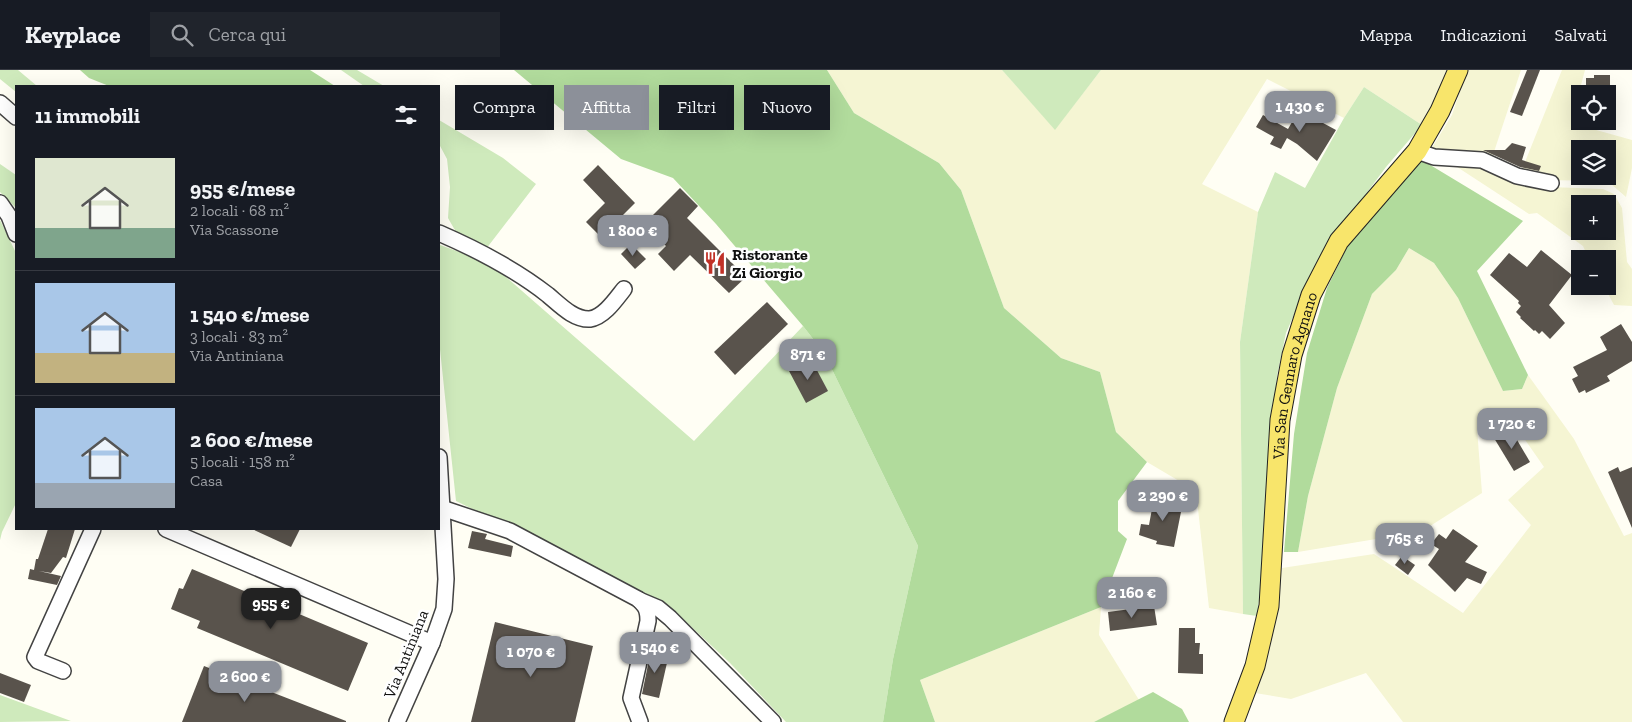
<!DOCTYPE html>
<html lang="it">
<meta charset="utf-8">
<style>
:root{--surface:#171b24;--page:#20242c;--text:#f1f3f6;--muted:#9ea1a6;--line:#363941;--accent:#8c9099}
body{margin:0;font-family:"Zilla Slab",serif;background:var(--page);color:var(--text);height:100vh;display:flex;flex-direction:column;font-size:19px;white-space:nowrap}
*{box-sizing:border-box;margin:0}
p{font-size:16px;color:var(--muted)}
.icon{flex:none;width:28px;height:28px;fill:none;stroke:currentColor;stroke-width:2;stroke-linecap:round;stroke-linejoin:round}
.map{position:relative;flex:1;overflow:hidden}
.side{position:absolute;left:15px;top:15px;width:425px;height:445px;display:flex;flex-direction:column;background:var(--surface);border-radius:0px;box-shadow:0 5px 20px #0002}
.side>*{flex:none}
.guide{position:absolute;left:455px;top:15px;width:475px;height:45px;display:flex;gap:10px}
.controls{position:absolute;left:1571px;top:15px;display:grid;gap:10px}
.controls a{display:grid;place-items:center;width:45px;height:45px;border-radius:0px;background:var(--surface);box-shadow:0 5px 20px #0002;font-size:25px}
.price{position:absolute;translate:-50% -42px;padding:0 11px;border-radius:10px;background:var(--accent);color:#fff;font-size:16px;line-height:32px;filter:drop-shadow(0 1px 2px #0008)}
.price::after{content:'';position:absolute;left:50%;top:30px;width:15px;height:11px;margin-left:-8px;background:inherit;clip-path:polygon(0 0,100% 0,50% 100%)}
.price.active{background:#222;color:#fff}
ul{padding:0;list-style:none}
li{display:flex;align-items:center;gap:15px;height:125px;padding:0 20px}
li+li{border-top:1px solid var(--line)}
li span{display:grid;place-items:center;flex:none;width:140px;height:100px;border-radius:0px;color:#555}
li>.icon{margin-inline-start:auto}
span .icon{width:60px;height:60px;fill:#fffc;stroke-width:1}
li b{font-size:21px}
h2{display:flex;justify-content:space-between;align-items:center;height:60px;padding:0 20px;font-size:21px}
.tag{padding:0 18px;border-radius:0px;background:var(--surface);box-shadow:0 5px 20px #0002;font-size:18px;line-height:45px}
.tag.active{background:var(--accent);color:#fff}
header{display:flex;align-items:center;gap:30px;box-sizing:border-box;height:70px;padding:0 25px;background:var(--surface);border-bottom:1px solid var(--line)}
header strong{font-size:24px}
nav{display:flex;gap:28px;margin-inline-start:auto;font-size:18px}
.search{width:350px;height:45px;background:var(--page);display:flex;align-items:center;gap:12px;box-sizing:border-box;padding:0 18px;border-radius:0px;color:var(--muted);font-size:19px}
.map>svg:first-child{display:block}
.farmland{fill:#f5f5d3;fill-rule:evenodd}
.green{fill:#cfeabc}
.forest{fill:#b1db9c}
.building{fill:#59534c}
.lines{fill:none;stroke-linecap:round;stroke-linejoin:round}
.minor-casing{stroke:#434343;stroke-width:18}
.major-casing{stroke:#212121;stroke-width:21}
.minor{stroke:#fff;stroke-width:15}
.major{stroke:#f8e56b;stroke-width:19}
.labels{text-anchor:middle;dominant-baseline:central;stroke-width:5;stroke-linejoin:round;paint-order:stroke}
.poi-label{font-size:16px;font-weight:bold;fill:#101010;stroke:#fff;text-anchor:start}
.street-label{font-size:16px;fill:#101010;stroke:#fff}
</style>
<header>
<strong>Keyplace</strong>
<div class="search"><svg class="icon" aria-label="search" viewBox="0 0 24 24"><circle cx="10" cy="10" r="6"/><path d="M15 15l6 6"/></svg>Cerca qui</div>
<nav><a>Mappa</a><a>Indicazioni</a><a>Salvati</a></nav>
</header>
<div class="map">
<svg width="1632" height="652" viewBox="0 0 1632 652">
<rect width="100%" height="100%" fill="#fffef4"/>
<!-- farmland -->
<g class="farmland">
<path d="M827,0H1002L1055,59L1101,0H1450L1422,55L1364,17L1344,48L1267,9L1202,114L1258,142L1240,272L1243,544L1209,538L1196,421L1147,392L1116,362L1100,302L1061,288L1004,238L961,120L939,93L854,43Z"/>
<path d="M1467,0H1521L1491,91L1430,81L1452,45Z"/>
<path d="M1562,0H1585L1571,53L1632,70V98L1626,127L1611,114L1597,111L1548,110L1521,102ZM1580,79H1608V106H1580Z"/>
<path d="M1451,93L1472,94L1550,117L1603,119L1614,124L1622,138L1627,192L1632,199V236L1614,235L1604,216H1608V189H1589L1583,176L1537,143L1529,144ZM1580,134H1608V161H1580Z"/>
<path d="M1409,178L1434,193L1458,228L1503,321L1522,319L1528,305L1574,369L1624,466L1632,463V652H1403L1366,603L1291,629L1255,623L1274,549L1282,498L1374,484L1463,543L1531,455L1508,430L1544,397L1507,344L1477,359L1482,423L1427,458L1382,468L1298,482L1308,426L1337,318L1372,224L1396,200Z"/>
<path d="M1101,537L1099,565L1139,630L1094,652H935L920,610Z"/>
</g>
<!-- green -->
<g class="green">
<path d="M0,0H18L37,16H16V22L0,9Z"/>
<path d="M341,0H357L384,16H364Z"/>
<path d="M1002,0H1101L1055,60Z"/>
<path d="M1364,17L1422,55L1386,97L1319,187L1286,263L1277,306L1264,492L1257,546L1243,544L1240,272L1258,142L1275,102L1305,118L1344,48Z"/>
<path d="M439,50L503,88L536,114L486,179L456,162L448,148L450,117L447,89L439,74Z"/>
<path d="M0,94L16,105V138L0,122Z"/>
<path d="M0,150L16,183V433L2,462L0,470Z"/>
<path d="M440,175L490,193L694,371L803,256L824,283L918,476L893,589L883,652H786L730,593L667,534L456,431L439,270Z"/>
<path d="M0,625L71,651L0,652Z"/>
</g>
<!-- forest -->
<g class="forest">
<path d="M80,0H310L335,16H109L89,8Z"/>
<path d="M514,0H827L854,43L939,93L961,120L1004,238L1061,288L1100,302L1116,362L1147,392L1118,431V461L1127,469L1101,537L920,610L935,652H883L893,589L918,476L824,283L803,256L716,154L673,108L621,89Z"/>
<path d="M1422,90L1523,151L1477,201L1528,305L1522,319L1503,321L1458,228L1434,193L1409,178L1396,200L1372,224L1337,318L1308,426L1298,482H1284L1294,364L1307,283L1327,218L1350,171Z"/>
<path d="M1153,622L1182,639L1189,652H1094Z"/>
</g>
<!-- building -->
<g class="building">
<path d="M1527,0H1540L1522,46L1510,42Z"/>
<path d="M1594,5H1610V24H1586V8H1594Z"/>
<path d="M1299,40L1336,60L1317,91L1297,74L1287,68L1281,79L1270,74L1274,67L1256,57L1263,45L1288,59Z"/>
<path d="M1512,73L1526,77L1522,90L1541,96L1539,101L1520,97L1483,80H1505Z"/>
<path d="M598,95L635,133L601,167L586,152L605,133L583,110Z"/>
<path d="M680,118L698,136L687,148L746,207L729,223L690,185L674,201L658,184L666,176L644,154Z"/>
<path d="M631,174L646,189L635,199L621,184Z"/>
<path d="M1541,180L1572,205L1549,235L1565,253L1550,269L1542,261L1539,264L1535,260L1534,261L1520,248L1521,247L1516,242L1521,236L1518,233L1519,231L1490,205L1509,183L1527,197Z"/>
<path d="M767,232L788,254L735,305L714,282Z"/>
<path d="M1621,254L1632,272V291L1607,306L1610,311L1586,323L1585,320L1579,323L1572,309L1578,306L1573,297L1607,280L1600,267Z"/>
<path d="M811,289L828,321L806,333L789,301Z"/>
<path d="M1510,358L1530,392L1514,401L1494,368Z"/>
<path d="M1618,397L1620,402L1632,397V458L1608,402Z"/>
<path d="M1154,428L1180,432L1182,437L1174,477L1156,474L1157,471L1139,465L1141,454L1149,455Z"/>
<path d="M48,459H75L66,488L63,487L51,503L39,501L61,506L57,515L28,509L30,499L34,500L36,489H38Z"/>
<path d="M252,459H300L291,477Z"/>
<path d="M1453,459L1478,476L1465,492L1487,502L1481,514L1467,508L1455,522L1428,495L1439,479L1431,474L1439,464L1446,469Z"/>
<path d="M472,461L487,464L485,469L513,476L511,487L468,478Z"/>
<path d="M1402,486L1415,495L1408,505L1395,495Z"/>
<path d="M192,499L368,573L348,621L197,558L200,551L171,539L179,518L183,519Z"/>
<path d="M1154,536L1157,555L1110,561L1108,542Z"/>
<path d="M495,552L593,576L575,652H471Z"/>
<path d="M1179,558H1195V573H1200L1199,584H1203V604L1178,603Z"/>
<path d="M651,580L669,584L659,628L642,624Z"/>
<path d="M204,596L346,651V652H182Z"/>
<path d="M0,603L31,615L24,632L0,623Z"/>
</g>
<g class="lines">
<defs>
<g id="minor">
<path d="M0,33L16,47"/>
<path d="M1417,81L1434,87L1482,90L1517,106L1551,113"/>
<path d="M0,133L9,146L16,164"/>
<path d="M439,163C478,180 515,199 548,225C560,235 574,250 590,249C604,247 616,229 624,219"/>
<path d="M442,438L510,461L638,529C646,536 648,540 648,551L631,628L640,652"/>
<path d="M166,459L432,573"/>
<path d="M639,530L658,538L670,548L773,652"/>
<path d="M63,601L38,591L35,587L93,459"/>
<path d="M397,652L432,573L444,539L446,509L439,387"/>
</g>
<g id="major">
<path id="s1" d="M1234,652L1255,596L1269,536L1280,350L1292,285L1311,225L1339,171L1417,81L1440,41L1458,0"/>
</g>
</defs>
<!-- minor casing -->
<use href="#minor" class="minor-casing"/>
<!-- major casing -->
<use href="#major" class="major-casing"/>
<!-- minor -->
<use href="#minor" class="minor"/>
<!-- major -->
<use href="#major" class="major"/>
</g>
<!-- icons -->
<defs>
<symbol id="restaurant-bare" viewBox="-9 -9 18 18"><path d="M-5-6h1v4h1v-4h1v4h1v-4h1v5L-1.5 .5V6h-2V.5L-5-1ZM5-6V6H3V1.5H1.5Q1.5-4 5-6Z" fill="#c13127" stroke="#fff" stroke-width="2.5" paint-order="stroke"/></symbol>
</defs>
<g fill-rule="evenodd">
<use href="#restaurant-bare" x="699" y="177" width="32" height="32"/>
</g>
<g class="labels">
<!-- poi labels -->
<g class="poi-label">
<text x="732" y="184">Ristorante<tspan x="732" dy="18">Zi Giorgio</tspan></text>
</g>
<!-- street labels -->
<g class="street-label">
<text stroke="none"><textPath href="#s1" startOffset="354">Via San Gennaro Agnano</textPath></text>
<text transform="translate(406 584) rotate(-68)">Via Antiniana</text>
</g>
</g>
</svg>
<div class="controls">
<a><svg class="icon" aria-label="locate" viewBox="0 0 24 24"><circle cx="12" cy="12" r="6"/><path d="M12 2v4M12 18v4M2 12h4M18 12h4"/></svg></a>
<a><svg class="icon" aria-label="layers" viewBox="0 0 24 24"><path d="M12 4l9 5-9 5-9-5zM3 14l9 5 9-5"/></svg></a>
<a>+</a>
<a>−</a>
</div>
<b class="price" style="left:1300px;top:63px">1 430 €</b>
<b class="price" style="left:633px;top:187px">1 800 €</b>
<b class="price" style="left:808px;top:311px">871 €</b>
<b class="price" style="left:1512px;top:380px">1 720 €</b>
<b class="price" style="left:1163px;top:452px">2 290 €</b>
<b class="price" style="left:1405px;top:495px">765 €</b>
<b class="price" style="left:1132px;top:549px">2 160 €</b>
<b class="price active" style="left:271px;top:560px">955 €</b>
<b class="price" style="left:655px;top:604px">1 540 €</b>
<b class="price" style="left:531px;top:608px">1 070 €</b>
<b class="price" style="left:245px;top:633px">2 600 €</b>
<div class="guide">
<a class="tag">Compra</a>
<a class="tag active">Affitta</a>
<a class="tag">Filtri</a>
<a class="tag">Nuovo</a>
</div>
<section class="side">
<h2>11 immobili<svg class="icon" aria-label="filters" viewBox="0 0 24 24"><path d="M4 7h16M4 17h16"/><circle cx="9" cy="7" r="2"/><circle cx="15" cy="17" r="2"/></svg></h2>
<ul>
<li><span style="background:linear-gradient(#dfe7d0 70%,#7fa58c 0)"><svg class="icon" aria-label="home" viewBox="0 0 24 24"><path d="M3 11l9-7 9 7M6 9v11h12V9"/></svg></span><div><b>955 €/mese</b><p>2 locali · 68 m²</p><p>Via Scassone</p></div></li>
<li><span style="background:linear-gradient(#a9c7e8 70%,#c2b280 0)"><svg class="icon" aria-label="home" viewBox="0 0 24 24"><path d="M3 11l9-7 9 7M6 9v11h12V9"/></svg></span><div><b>1 540 €/mese</b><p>3 locali · 83 m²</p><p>Via Antiniana</p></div></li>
<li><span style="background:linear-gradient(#a9c7e8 75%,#9aa5b1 0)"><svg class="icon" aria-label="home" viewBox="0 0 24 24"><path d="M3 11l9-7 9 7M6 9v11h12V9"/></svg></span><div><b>2 600 €/mese</b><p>5 locali · 158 m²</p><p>Casa</p></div></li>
</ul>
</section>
</div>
